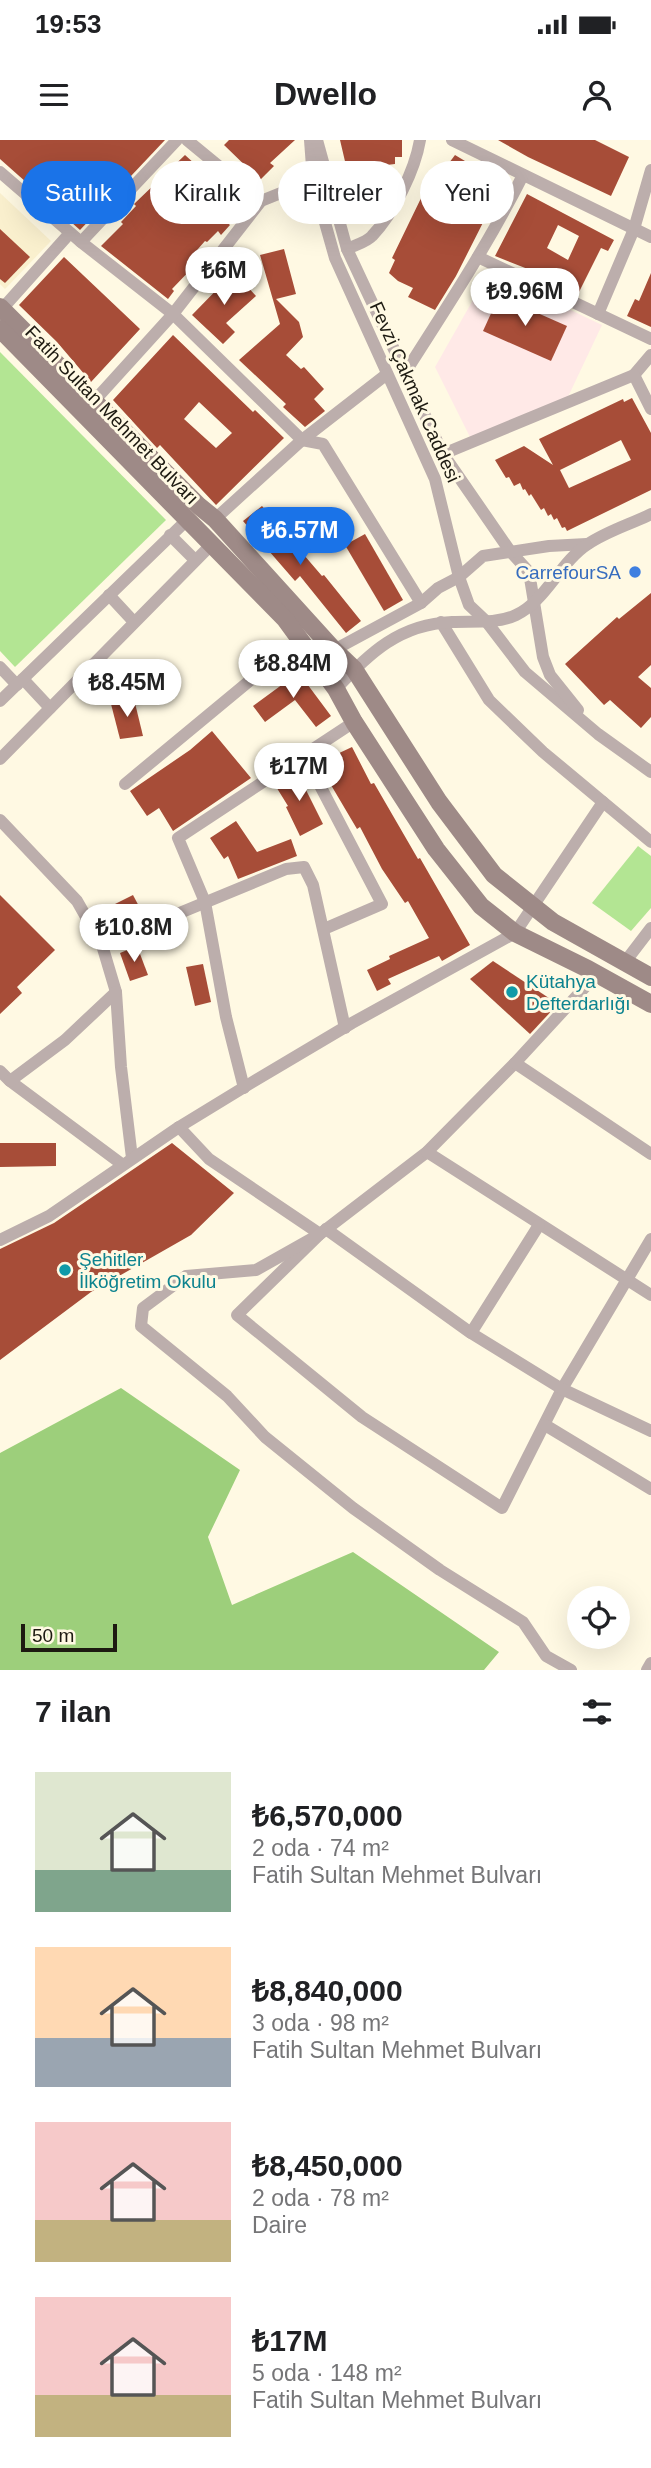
<!DOCTYPE html>
<html lang="tr">
<meta charset="utf-8">
<style>
:root{--surface:#fff;--page:#f2f2f2;--text:#202124;--muted:#757577;--accent:#1a73e8}
body{margin:0;font-family:Arial,sans-serif;background:var(--page);color:var(--text);height:100vh;display:flex;flex-direction:column;font-size:26px;white-space:nowrap}
*{box-sizing:border-box;margin:0}
p{font-size:23px;color:var(--muted)}
.icon{flex:none;width:38px;height:38px;fill:none;stroke:currentColor;stroke-width:2;stroke-linecap:round;stroke-linejoin:round}
.map{position:relative;height:1530px;overflow:hidden}
.panel{display:flex;flex-direction:column;background:var(--surface);flex:1}
.panel>*{flex:none}
.guide{position:absolute;left:21px;top:21px;width:609px;height:63px;display:flex;gap:14px}
.tools{position:absolute;left:567px;top:1446px;display:grid;gap:14px}
.tools a{display:grid;place-items:center;width:63px;height:63px;border-radius:50%;background:var(--surface);box-shadow:0 7px 28px #0002;font-size:35px}
.scale{position:absolute;left:21px;bottom:18px;width:96px;box-sizing:border-box;padding-left:7px;border:4px solid #1d1a11;border-top:0;font-size:19px;line-height:24px;white-space:nowrap;color:#1d1a11;-webkit-text-stroke:5px #fff9e3;paint-order:stroke}
.price{position:absolute;translate:-50% -60px;padding:0 16px;border-radius:24px;background:#fff;color:#222;font-size:23px;line-height:46px;filter:drop-shadow(0 2px 4px #0008)}
.price::after{content:'';position:absolute;left:50%;top:42px;width:21px;height:16px;margin-left:-10px;background:inherit;clip-path:polygon(0 0,100% 0,50% 100%)}
.price.on{background:var(--accent);color:#fff}
ul{padding:0;list-style:none}
li{display:flex;align-items:center;gap:21px;height:175px;padding:0 35px}
li span{display:grid;place-items:center;flex:none;width:196px;height:140px;border-radius:0px;color:#555}
li>.icon{margin-inline-start:auto}
span .icon{width:84px;height:84px;fill:#fffc;stroke-width:1}
li b{font-size:30px}
h2{display:flex;justify-content:space-between;align-items:center;height:84px;padding:0 35px;font-size:30px}
.chip{padding:0 24px;border-radius:32px;background:var(--surface);box-shadow:0 7px 28px #0002;font-size:24px;line-height:63px}
.chip.on{background:var(--accent);color:#fff}
.status{display:flex;justify-content:space-between;align-items:center;height:49px;padding:0 35px;background:var(--surface);direction:ltr}
.status svg{height:19px;fill:currentColor}
header{display:flex;justify-content:space-between;align-items:center;height:91px;padding:0 35px;background:var(--surface);font-size:32px;font-weight:700}
.map>svg:first-child{display:block}
.built{fill:#faf0ce}
.education{fill:#ffe9e7}
.green{fill:#b3e593}
.forest{fill:#9dcf7b}
.building{fill:#a74d38;fill-rule:evenodd}
.lines{fill:none;stroke-linecap:round;stroke-linejoin:round}
.minor{stroke:#bcaeac;stroke-width:12}
.secondary{stroke:#9e8a87;stroke-width:18}
.shop-dot{fill:#3f7fe0;stroke:#fff9e3;stroke-width:2.5}
.culture-dot{fill:#0f9aa8;stroke:#fff9e3;stroke-width:2.5}
.labels{text-anchor:middle;dominant-baseline:central;stroke-width:6;stroke-linejoin:round;paint-order:stroke}
.street-label{font-size:19px;fill:#1d1a11;stroke:#fff9e3}
.shop-label{font-size:19px;fill:#366cbe;stroke:#fff9e3;text-anchor:end}
.culture-label{font-size:19px;fill:#0d838f;stroke:#fff9e3;text-anchor:start}
</style>
<div class="status"><b>19:53</b><svg viewBox="0 0 49 12"><path d="M0 12V9h3v3zM5 12V6h3v6zM10 12V3h3v9zM15 12V0h3v12zM26 1h20v11H26zM47 4h2v5h-2z"/></svg></div>
<header><svg class="icon" aria-label="menu" viewBox="0 0 24 24"><path d="M4 6h16M4 12h16M4 18h16"/></svg>Dwello<svg class="icon" aria-label="person" viewBox="0 0 24 24"><circle cx="12" cy="8" r="4"/><path d="M4 21q1-7 8-7t8 7"/></svg></header>
<div class="map">
<svg width="651" height="1530" viewBox="0 0 651 1530">
<rect width="100%" height="100%" fill="#fff9e3"/>
<!-- built -->
<path class="built" d="M0,53L51,101L5,149L0,144Z"/>
<!-- education -->
<path class="education" d="M495,134L602,185L567,259L472,301L435,227L486,137Z"/>
<!-- green -->
<g class="green">
<path d="M0,212L166,380L15,527L0,511Z"/>
<path d="M638,706L651,716V768L631,791L592,763Z"/>
</g>
<!-- forest -->
<path class="forest" d="M121,1248L240,1330L208,1397L232,1465L353,1412L499,1512L484,1530H0V1313Z"/>
<!-- building -->
<g class="building">
<path d="M0,0H165L80,90L0,19Z"/>
<path d="M229,0H295L270,23L274,26L260,40L224,5Z"/>
<path d="M340,0H402V17H395V24L378,26L379,33L373,34L378,60L385,59L374,80L359,81Z"/>
<path d="M498,0H595L629,17L611,56L528,17Z"/>
<path d="M185,15L239,64L225,80L230,85L221,95L218,91L207,102L205,101L190,118L196,124L172,149L174,151L168,159L101,106L123,84L121,82L136,66L134,64Z"/>
<path d="M455,15L475,27L473,29L503,43L456,136L435,170L408,157L413,148L398,141L389,133L395,120L392,118L424,52L429,46L438,28L443,31Z"/>
<path d="M527,54L614,100L608,111L601,108L578,154L538,133L495,116ZM558,85L579,96L568,120L547,108Z"/>
<path d="M0,89L30,117L5,143L0,139Z"/>
<path d="M284,109L296,154L276,159L299,182L303,197L286,215L301,229L304,227L324,249L314,259L325,271L305,287L283,267L286,264L239,220L280,184L260,115Z"/>
<path d="M64,117L140,189L91,242L57,202L19,165Z"/>
<path d="M234,132L256,156L226,183L235,192L223,204L192,175Z"/>
<path d="M651,133V187L627,176L635,159L639,161Z"/>
<path d="M499,156L567,186L551,221L483,191Z"/>
<path d="M173,195L253,272L255,270L284,298L216,365L160,305L157,308L113,260ZM199,262L232,293L216,308L184,279Z"/>
<path d="M632,258L651,293V350L567,391L565,387L562,388L557,378L554,380L551,374L548,376L544,368L541,370L531,354L529,356L525,349L523,350L520,343L514,346L509,337L506,338L495,320L524,306L553,325L539,299L623,259L624,262ZM621,300L631,320L569,348L560,330Z"/>
<path d="M262,366L322,436L324,435L361,481L346,493L300,436L295,441L243,381Z"/>
<path d="M365,394L403,460L384,471L345,405Z"/>
<path d="M651,453V525L638,537L651,548V577L641,588L610,560L604,565L565,524L617,477L619,479Z"/>
<path d="M296,529L331,576L316,587L295,560L265,582L253,566L283,544L280,541Z"/>
<path d="M134,559L143,596L120,599L111,564Z"/>
<path d="M212,591L251,638L173,691L159,668L147,676L130,651L190,610Z"/>
<path d="M352,607L371,644L374,643L418,719L420,718L470,805L442,821L439,816L388,839L391,844L377,851L367,830L390,819L389,816L429,798L408,761L405,763L382,729L360,687L357,689L318,623Z"/>
<path d="M297,630L307,644L304,646L323,684L300,696L286,667L288,666L275,645Z"/>
<path d="M236,681L257,712L291,699L297,716L238,739L228,716L224,719L210,698Z"/>
<path d="M0,755L55,810L17,847L22,853L0,874Z"/>
<path d="M133,755L142,772L110,788L101,771Z"/>
<path d="M137,806L148,835L130,841L120,813Z"/>
<path d="M493,821L558,864L530,894L470,839Z"/>
<path d="M203,824L211,862L195,866L186,827Z"/>
<path d="M0,1003H56V1026L0,1027Z"/>
<path d="M172,1003L234,1053L191,1095L91,1152L0,1220V1109L54,1083Z"/>
</g>
<g class="lines">
<!-- minor -->
<g class="minor">
<path d="M187,0L261,61"/>
<path d="M310,0L313,40L335,118L435,339L459,437L469,465L486,481L525,532L598,594L651,632"/>
<path d="M317,0L347,109L443,314L510,411L529,432L543,517L550,535L578,570"/>
<path d="M452,0L651,97"/>
<path d="M0,32L81,102L173,174L302,300L323,304L421,463"/>
<path d="M81,102L177,0"/>
<path d="M347,109C355,105 367,102 372,96C394,73 415,30 420,0"/>
<path d="M478,117L651,199"/>
<path d="M2,169L70,93"/>
<path d="M598,174L634,89L651,30"/>
<path d="M406,231C447,167 489,103 523,35"/>
<path d="M634,235L651,215"/>
<path d="M95,260L173,174L261,61L313,40"/>
<path d="M443,314L634,235L651,269"/>
<path d="M215,379L302,300L387,234"/>
<path d="M170,395L195,420"/>
<path d="M109,455L134,482"/>
<path d="M441,482L489,560L543,612L651,702"/>
<path d="M334,510L421,463L438,448L459,437L483,416L549,406L587,404"/>
<path d="M0,527L17,545"/>
<path d="M23,539L50,568"/>
<path d="M336,549C369,513 400,484 452,482C472,481 497,484 516,475C546,461 560,422 588,404C607,391 631,384 651,374"/>
<path d="M0,561L186,381"/>
<path d="M304,615L382,764L324,789"/>
<path d="M0,619L212,404"/>
<path d="M125,644L299,500"/>
<path d="M0,680L77,761L102,805L116,852L121,927L132,1018"/>
<path d="M102,805L286,729L304,727L313,745L345,888"/>
<path d="M625,822L651,788"/>
<path d="M597,834L515,923L427,1012L320,1094L237,1175L362,1277L502,1368L562,1249L651,1099"/>
<path d="M515,923L651,1014"/>
<path d="M0,931L10,941L123,1025"/>
<path d="M10,941L65,900L116,852"/>
<path d="M244,948L226,877L205,762L178,698L354,582"/>
<path d="M179,987L209,1019L320,1094L256,1130L186,1136L143,1168L141,1186L227,1256L265,1297L353,1368L440,1430L523,1482L546,1516L571,1530"/>
<path d="M427,1012L651,1155"/>
<path d="M326,1089L471,1193L562,1249L651,1291"/>
<path d="M0,1100L49,1076L179,987L251,943L352,883L515,793L603,662"/>
<path d="M471,1193L539,1085"/>
<path d="M545,1285L651,1349"/>
<path d="M647,1530L651,1523"/>
</g>
<!-- secondary -->
<g class="secondary">
<path d="M0,167L199,366L215,379L334,510L354,529L439,662L494,735L553,782L651,837"/>
<path d="M0,189L285,479L336,549L354,582L436,709L481,766L515,793L588,829L651,864"/>
</g>
</g>
<!-- markers -->
<circle class="shop-dot" cx="635" cy="432" r="7"/>
<g class="culture-dot">
<circle cx="512" cy="852" r="7"/>
<circle cx="65" cy="1130" r="7"/>
</g>
<g class="labels">
<!-- street labels -->
<g class="street-label">
<text transform="translate(415 252) rotate(66)">Fevzi Çakmak Caddesi</text>
<text transform="translate(112 275) rotate(46)">Fatih Sultan Mehmet Bulvarı</text>
</g>
<!-- shop labels -->
<g class="shop-label">
<text x="621" y="432">CarrefourSA</text>
</g>
<!-- culture labels -->
<g class="culture-label">
<text x="526" y="841">Kütahya<tspan x="526" dy="22">Defterdarlığı</tspan></text>
<text x="79" y="1119">Şehitler<tspan x="79" dy="22">İlköğretim Okulu</tspan></text>
</g>
</g>
</svg>
<div class="tools">
<a><svg class="icon" aria-label="locate" viewBox="0 0 24 24"><circle cx="12" cy="12" r="6"/><path d="M12 2v4M12 18v4M2 12h4M18 12h4"/></svg></a>
</div>
<div class="scale">50 m</div>
<b class="price" style="left:224px;top:167px">₺6M</b>
<b class="price" style="left:525px;top:188px">₺9.96M</b>
<b class="price on" style="left:300px;top:427px">₺6.57M</b>
<b class="price" style="left:293px;top:560px">₺8.84M</b>
<b class="price" style="left:127px;top:579px">₺8.45M</b>
<b class="price" style="left:299px;top:663px">₺17M</b>
<b class="price" style="left:134px;top:824px">₺10.8M</b>
<div class="guide">
<a class="chip on">Satılık</a>
<a class="chip">Kiralık</a>
<a class="chip">Filtreler</a>
<a class="chip">Yeni</a>
</div>
</div>
<section class="panel">
<h2>7 ilan<svg class="icon" aria-label="filters" viewBox="0 0 24 24"><path d="M4 7h16M4 17h16"/><circle cx="9" cy="7" r="2"/><circle cx="15" cy="17" r="2"/></svg></h2>
<ul>
<li><span style="background:linear-gradient(#dfe7d0 70%,#7fa58c 0)"><svg class="icon" aria-label="home" viewBox="0 0 24 24"><path d="M3 11l9-7 9 7M6 9v11h12V9"/></svg></span><div><b>₺6,570,000</b><p>2 oda · 74 m²</p><p>Fatih Sultan Mehmet Bulvarı</p></div></li>
<li><span style="background:linear-gradient(#ffd9b3 65%,#9aa5b1 0)"><svg class="icon" aria-label="home" viewBox="0 0 24 24"><path d="M3 11l9-7 9 7M6 9v11h12V9"/></svg></span><div><b>₺8,840,000</b><p>3 oda · 98 m²</p><p>Fatih Sultan Mehmet Bulvarı</p></div></li>
<li><span style="background:linear-gradient(#f6c9c9 70%,#c2b280 0)"><svg class="icon" aria-label="home" viewBox="0 0 24 24"><path d="M3 11l9-7 9 7M6 9v11h12V9"/></svg></span><div><b>₺8,450,000</b><p>2 oda · 78 m²</p><p>Daire</p></div></li>
<li><span style="background:linear-gradient(#f6c9c9 70%,#c2b280 0)"><svg class="icon" aria-label="home" viewBox="0 0 24 24"><path d="M3 11l9-7 9 7M6 9v11h12V9"/></svg></span><div><b>₺17M</b><p>5 oda · 148 m²</p><p>Fatih Sultan Mehmet Bulvarı</p></div></li>
</ul>
</section>
